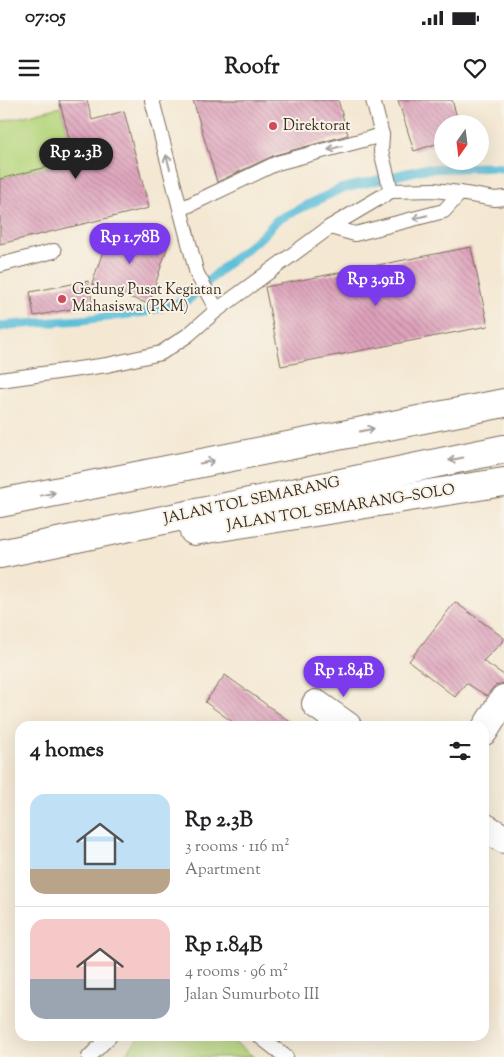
<!DOCTYPE html>
<meta charset="utf-8">
<style>
:root{--surface:#fff;--page:#f2f2f2;--text:#202124;--muted:#757577;--line:#e0e0e0;--accent:#7c3aed}
body{margin:0;font-family:"Sorts Mill Goudy",serif;background:var(--page);color:var(--text);height:100vh;display:flex;flex-direction:column;font-size:19px;white-space:nowrap}
*{box-sizing:border-box;margin:0}
p{font-size:16px;color:var(--muted)}
.icon{flex:none;width:28px;height:28px;fill:none;stroke:currentColor;stroke-width:2;stroke-linecap:round;stroke-linejoin:round}
.map{position:relative;flex:1;overflow:hidden}
.sheet{position:absolute;left:15px;top:621px;width:474px;height:320px;display:flex;flex-direction:column;background:var(--surface);border-radius:15px;box-shadow:0 5px 20px #0002}
.sheet>*{flex:none}
.needle{width:32px;rotate:194deg}
.fabs{position:absolute;left:434px;top:15px;display:grid;gap:10px}
.fabs a{display:grid;place-items:center;width:55px;height:55px;border-radius:50%;background:var(--surface);box-shadow:0 5px 20px #0002;font-size:25px}
.price{position:absolute;translate:-50% -42px;padding:0 11px;border-radius:18px;background:var(--accent);color:#fff;font-size:16px;line-height:32px;filter:drop-shadow(0 1px 2px #0008)}
.price::after{content:'';position:absolute;left:50%;top:30px;width:15px;height:11px;margin-left:-8px;background:inherit;clip-path:polygon(0 0,100% 0,50% 100%)}
.price.active{background:#222;color:#fff}
ul{padding:0;list-style:none}
li{display:flex;align-items:center;gap:15px;height:125px;padding:0 15px}
li+li{border-top:1px solid var(--line)}
li span{display:grid;place-items:center;flex:none;width:140px;height:100px;border-radius:15px;color:#555}
li>.icon{margin-inline-start:auto}
span .icon{width:60px;height:60px;fill:#fffc;stroke-width:1}
li b{font-size:21px}
h2{display:flex;justify-content:space-between;align-items:center;height:60px;padding:0 15px;font-size:21px}
.status{display:flex;justify-content:space-between;align-items:center;height:35px;padding:0 25px;background:var(--surface);direction:ltr}
.status svg{height:14px;fill:currentColor}
header{display:flex;justify-content:space-between;align-items:center;height:65px;padding:0 15px;background:var(--surface);font-size:22px;font-weight:800}
.map>svg:first-child{display:block}
.park{fill:#b6d67d;stroke:#78804e}
.lines{fill:none;stroke-linecap:round;stroke-linejoin:round}
.stream{stroke:#5bbed9;stroke-width:9}
.building{fill:url(#building-back-hatch)}
.service-casing{stroke:#7c6c5d;stroke-width:16}
.minor-casing{stroke:#7c6c5d;stroke-width:30}
.motorway-casing{stroke:#7c6c5d;stroke-width:30}
.service{stroke:#fff;stroke-width:14}
.minor{stroke:#fff;stroke-width:28}
.motorway{stroke:#fff;stroke-width:28}
.oneway{stroke:#a79f9a}
.poi-dot{fill:#d1495b;stroke:#f7f3e8;stroke-width:2}
.labels{text-anchor:middle;dominant-baseline:central;stroke-width:4;stroke-linejoin:round;paint-order:stroke}
.poi-label{font-size:15px;fill:#3b2a1e;stroke:#f7f3e8;text-anchor:start}
.street-label{font-size:15px;fill:#3b2a1e;stroke:#f7f3e8}
</style>
<div class="status"><b>07:05</b><svg viewBox="0 0 49 12"><path d="M0 12V9h3v3zM5 12V6h3v6zM10 12V3h3v9zM15 12V0h3v12zM26 1h20v11H26zM47 4h2v5h-2z"/></svg></div>
<header><svg class="icon" aria-label="menu" viewBox="0 0 24 24"><path d="M4 6h16M4 12h16M4 18h16"/></svg>Roofr<svg class="icon" aria-label="heart" viewBox="0 0 24 24"><path d="M12 20l-8-8c-3-5 5-10 8-4 3-6 11-1 8 4z"/></svg></header>
<div class="map">
<svg width="504" height="957" viewBox="0 0 504 957">
<defs>
<pattern id="building-back-hatch" width="6" height="6" patternUnits="userSpaceOnUse" patternTransform="scale(1.25)"><rect width="6" height="6" fill="#dea2bc"/><path d="M-1 5l2 2M0 0l6 6M5-1l2 2" fill="none" stroke="#b58498"/></pattern>
</defs>
<rect width="100%" height="100%" fill="#f7f3e8"/>
<filter id="ink" filterUnits="userSpaceOnUse"><feTurbulence type="fractalNoise" baseFrequency=".02" numOctaves="2"/><feDisplacementMap in="SourceGraphic" scale="10" xChannelSelector="R" yChannelSelector="G"/><feConvolveMatrix kernelMatrix="1 2 1 2 8 2 1 2 1" color-interpolation-filters="sRGB"/></filter>
<filter id="wash" filterUnits="userSpaceOnUse"><feTurbulence type="fractalNoise" baseFrequency=".0096" numOctaves="4" result="noise"/><feDisplacementMap in="SourceGraphic" scale="20" xChannelSelector="R" yChannelSelector="G"/><feGaussianBlur stdDeviation="1.12" result="paint"/><feColorMatrix in="noise" values="0 0 0 0 0 0 0 0 0 0 0 0 0 0 0 0 0 1.4 0 .05"/><feComposite in="paint" operator="in"/></filter>
<g filter="url(#wash)">
<rect width="100%" height="100%" fill="#f4e8d3"/>
<!-- park -->
<g class="park">
<path d="M61,7L75,60L0,79V22Z"/>
<path d="M140,936H226L254,957H123Z"/>
</g>
<g class="lines">
<!-- stream -->
<path class="stream" d="M0,227L9,225L82,220L145,212L188,200L226,165L261,137L277,120L340,89L424,69L485,67L504,68"/>
</g>
<g id="blocks">
<!-- building -->
<g class="building">
<path d="M59,0H87L92,20L124,11L149,108L0,144V79L75,60Z"/>
<path d="M193,0H338L348,35L275,55L217,82Z"/>
<path d="M398,0H452L459,24H442V42L414,51Z"/>
<path d="M111,127L168,145L149,204L92,184Z"/>
<path d="M471,147L488,226L281,266L265,187Z"/>
<path d="M88,181L93,205L34,216L30,192Z"/>
<path d="M455,502L504,538V540L483,561L504,575V583L496,585L491,590L487,596L466,583L455,597L409,561Z"/>
<path d="M225,575L296,626H238L205,602Z"/>
</g>
</g>
</g>
<g filter="url(#ink)">
<use href="#blocks" fill-opacity="0" stroke="#7c6c5d" stroke-width="1"/>
<g class="lines">
<defs>
<g id="service">
<path d="M152,0L197,174L217,210"/>
<path d="M373,0L382,35L381,51L391,91"/>
<path d="M181,109L277,63L382,35"/>
<path d="M330,127L355,134L444,111L460,93"/>
<path d="M0,165L54,151"/>
<path d="M0,280L107,265L161,253L188,235L217,210L330,127L391,91L434,90L460,93L495,99L504,98"/>
<path d="M259,936L286,957"/>
<path d="M89,957L110,936"/>
</g>
<g id="minor">
<path d="M316,604L347,626"/>
<path d="M484,631L504,599"/>
<path d="M484,727L504,739"/>
</g>
<g id="motorway">
<path d="M0,403L504,303"/>
<path d="M194,431L504,382"/>
<path d="M0,454L504,349"/>
</g>
</defs>
<!-- service casing -->
<use href="#service" class="service-casing"/>
<!-- minor casing -->
<use href="#minor" class="minor-casing"/>
<!-- motorway casing -->
<use href="#motorway" class="motorway-casing"/>
<!-- service -->
<use href="#service" class="service"/>
<!-- minor -->
<use href="#minor" class="minor"/>
<!-- motorway -->
<use href="#motorway" class="motorway"/>
</g>
<!-- one-way arrows -->
<defs><path id="oneway-shaft" d="M-6 0H5M1.5-3L5.5 0L1.5 3" fill="none" stroke-width="1.6" stroke-linecap="round" stroke-linejoin="round" transform="scale(1.25)"/></defs>
<g class="oneway">
<use href="#oneway-shaft" transform="translate(335 48) rotate(165)"/>
<use href="#oneway-shaft" transform="translate(168 62) rotate(-105)"/>
<use href="#oneway-shaft" transform="translate(420 117) rotate(166)"/>
<use href="#oneway-shaft" transform="translate(367 330) rotate(-11)"/>
<use href="#oneway-shaft" transform="translate(456 359) rotate(168)"/>
<use href="#oneway-shaft" transform="translate(207 362) rotate(-11)"/>
<use href="#oneway-shaft" transform="translate(48 394) rotate(-11)"/>
</g>
</g>
<!-- markers -->
<g class="poi-dot">
<circle cx="273" cy="26" r="5"/>
<circle cx="62" cy="199" r="5"/>
</g>
<g class="labels">
<!-- poi labels -->
<g class="poi-label">
<text x="283" y="26">Direktorat</text>
<text x="72" y="190">Gedung Pusat Kegiatan<tspan x="72" dy="17">Mahasiswa (PKM)</tspan></text>
</g>
<!-- street labels -->
<g class="street-label">
<text transform="translate(252 401) rotate(-12)">JALAN TOL SEMARANG</text>
<text transform="translate(341 408) rotate(-9)">JALAN TOL SEMARANG–SOLO</text>
</g>
</g>
</svg>
<div class="fabs">
<a><svg class="needle" viewBox="-14 -14 28 28"><path d="M0-13l5 13h-10z" fill="#e53935"/><path d="M0 13l5-13h-10z" fill="#757577"/></svg></a>
</div>
<b class="price active" style="left:76px;top:80px">Rp 2.3B</b>
<b class="price" style="left:130px;top:165px">Rp 1.78B</b>
<b class="price" style="left:376px;top:207px">Rp 3.91B</b>
<b class="price" style="left:344px;top:598px">Rp 1.84B</b>
<section class="sheet">
<h2>4 homes<svg class="icon" aria-label="filters" viewBox="0 0 24 24"><path d="M4 7h16M4 17h16"/><circle cx="9" cy="7" r="2"/><circle cx="15" cy="17" r="2"/></svg></h2>
<ul>
<li><span style="background:linear-gradient(#bfe0f5 75%,#b9a48a 0)"><svg class="icon" aria-label="home" viewBox="0 0 24 24"><path d="M3 11l9-7 9 7M6 9v11h12V9"/></svg></span><div><b>Rp 2.3B</b><p>3 rooms · 116 m²</p><p>Apartment</p></div></li>
<li><span style="background:linear-gradient(#f6c9c9 60%,#9aa5b1 0)"><svg class="icon" aria-label="home" viewBox="0 0 24 24"><path d="M3 11l9-7 9 7M6 9v11h12V9"/></svg></span><div><b>Rp 1.84B</b><p>4 rooms · 96 m²</p><p>Jalan Sumurboto III</p></div></li>
</ul>
</section>
</div>
